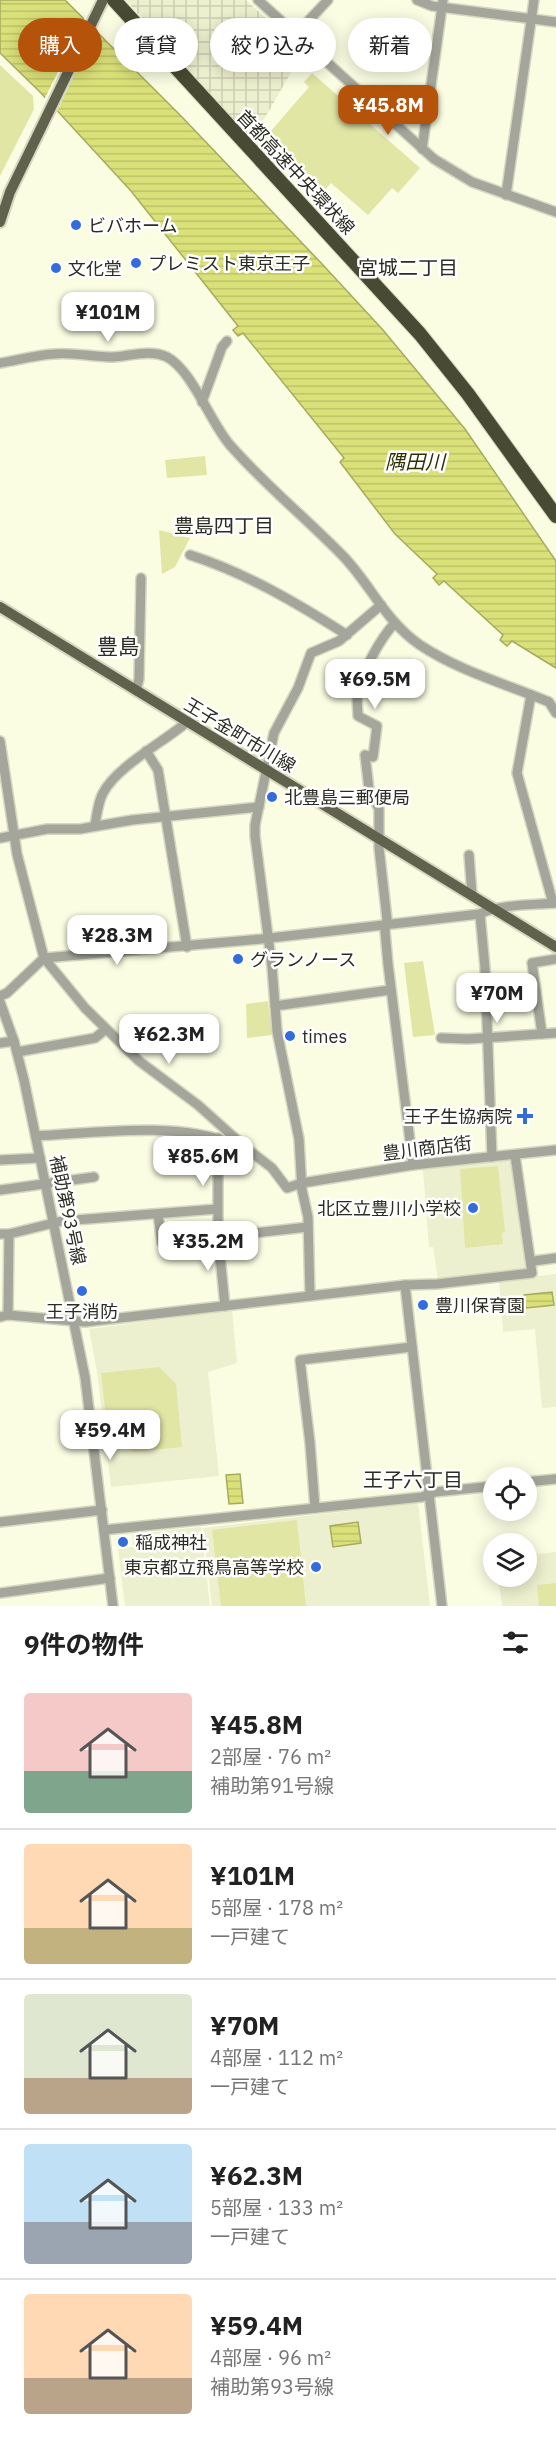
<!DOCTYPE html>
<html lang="ja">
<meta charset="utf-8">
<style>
:root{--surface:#fff;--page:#f2f2f2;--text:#222;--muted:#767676;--line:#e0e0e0;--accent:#b45309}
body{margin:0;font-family:"IBM Plex Sans","Noto Sans JP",sans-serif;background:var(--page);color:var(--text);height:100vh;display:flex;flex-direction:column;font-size:22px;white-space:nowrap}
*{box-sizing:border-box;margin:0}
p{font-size:20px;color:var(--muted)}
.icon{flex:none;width:33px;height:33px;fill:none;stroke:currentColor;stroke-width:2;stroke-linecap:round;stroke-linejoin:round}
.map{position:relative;height:1606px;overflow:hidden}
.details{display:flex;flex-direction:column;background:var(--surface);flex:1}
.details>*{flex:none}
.banner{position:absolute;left:18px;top:18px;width:520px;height:54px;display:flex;gap:12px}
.buttons{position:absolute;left:483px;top:1467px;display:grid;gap:12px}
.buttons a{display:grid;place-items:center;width:54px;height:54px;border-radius:50%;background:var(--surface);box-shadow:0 3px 15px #0003;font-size:30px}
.price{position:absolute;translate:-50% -51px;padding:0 14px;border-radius:12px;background:#fff;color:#222;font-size:20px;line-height:39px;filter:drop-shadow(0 2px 3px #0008)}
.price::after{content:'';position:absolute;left:50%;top:36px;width:18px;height:14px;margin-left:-9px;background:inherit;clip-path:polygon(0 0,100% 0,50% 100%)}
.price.selected{background:var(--accent);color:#fff}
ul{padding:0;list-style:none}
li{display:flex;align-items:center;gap:18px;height:150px;padding:0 24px}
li+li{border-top:2px solid var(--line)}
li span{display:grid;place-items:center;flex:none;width:168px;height:120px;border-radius:6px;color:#555}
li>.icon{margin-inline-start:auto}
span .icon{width:72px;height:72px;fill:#fffc;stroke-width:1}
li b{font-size:26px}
h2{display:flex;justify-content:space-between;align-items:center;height:72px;padding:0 24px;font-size:26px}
.tag{padding:0 21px;border-radius:27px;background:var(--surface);box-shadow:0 3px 15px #0003;font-size:21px;line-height:54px}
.tag.selected{background:var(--accent);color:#fff}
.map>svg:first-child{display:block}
.built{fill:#edf0ce}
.industrial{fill:url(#industrial-grid)}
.green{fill:#e1e6a5}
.water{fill:url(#water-rules);stroke:#a6ab5f;stroke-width:1.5}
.pier{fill:#fafde2}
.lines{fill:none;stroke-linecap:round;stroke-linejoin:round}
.minor-casing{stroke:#d5d7bf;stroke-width:12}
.major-casing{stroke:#d5d7bf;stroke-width:14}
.highway-casing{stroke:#d5d7bf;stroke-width:16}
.minor{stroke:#a5a69b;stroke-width:9}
.major{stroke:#60624e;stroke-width:10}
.highway{stroke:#484a33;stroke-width:14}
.poi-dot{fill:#336ddb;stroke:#fff;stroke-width:2}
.labels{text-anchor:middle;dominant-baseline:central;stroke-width:5;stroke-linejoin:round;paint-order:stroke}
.street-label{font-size:18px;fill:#2b2c22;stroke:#fff}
.poi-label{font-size:18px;fill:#2b2c22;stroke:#fff;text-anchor:start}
.neighbourhood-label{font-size:20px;fill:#2b2c22;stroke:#fff}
.water-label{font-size:20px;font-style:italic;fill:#303204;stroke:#fff}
.quarter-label{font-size:21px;fill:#2b2c22;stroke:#fff}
</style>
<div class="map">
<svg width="556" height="1606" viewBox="0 0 556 1606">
<defs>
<pattern id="industrial-grid" width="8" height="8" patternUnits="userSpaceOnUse" patternTransform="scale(1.5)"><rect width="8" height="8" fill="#edf0ce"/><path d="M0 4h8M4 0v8" fill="none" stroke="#cbceb1"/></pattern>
<pattern id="water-rules" width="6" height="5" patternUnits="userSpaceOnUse" patternTransform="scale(1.5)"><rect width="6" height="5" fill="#dbe179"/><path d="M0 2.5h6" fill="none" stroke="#bcc168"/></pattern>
</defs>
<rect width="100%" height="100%" fill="#fafde2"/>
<!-- built -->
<g class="built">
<path d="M512,1159L529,1265L524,1272L438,1279L433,1247H429L423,1170Z"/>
<path d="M556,1274V1407L542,1408L535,1329L503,1332L499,1280Z"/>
<path d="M232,1310L237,1363L208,1372L219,1476L111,1487L97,1372L89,1329Z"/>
<path d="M418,1503L430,1606H212L203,1528Z"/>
<path d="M201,1527L210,1606H125L118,1549L133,1547L132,1534Z"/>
<path d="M556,1552V1606H502L498,1577L526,1576L527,1555Z"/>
</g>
<!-- industrial -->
<path class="industrial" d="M126,0H246L303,52L252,140Z"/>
<!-- green -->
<g class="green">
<path d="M0,65L33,96L34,109L0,176Z"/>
<path d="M312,73L420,168L398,193L392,188L368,215L331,183L319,197L288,168L291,163L264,139L309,87L304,82Z"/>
<path d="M205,456L207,475L167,478L165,460Z"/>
<path d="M159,530L190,538L175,567L162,574Z"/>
<path d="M423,961L435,1035L413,1037L404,963Z"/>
<path d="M268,1001L272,1035L247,1038L246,1004Z"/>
<path d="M498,1166L505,1232L502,1233L503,1244L465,1248L460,1169Z"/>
<path d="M159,1367L176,1384L182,1447L134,1452L121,1443L109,1445L101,1373Z"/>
<path d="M297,1520L306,1606H221L212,1530Z"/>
<path d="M556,1583V1606H539L537,1585Z"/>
</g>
<!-- water -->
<g class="water">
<path d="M0,0H65L182,117L323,265L383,330L465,429L556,561V668L512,641L507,646L500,640L503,635L444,581L439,585L433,578L437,574L395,534L340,462L344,458L243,333L238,336L233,330L238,326L131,191L40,92L0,53Z"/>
<path d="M552,1292L554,1305L526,1308L524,1295Z"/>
<path d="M240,1474L243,1503L229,1504L226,1475Z"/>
<path d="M358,1522L361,1543L333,1547L330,1526Z"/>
</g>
<!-- pier -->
<path class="pier" d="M85,17L96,28L56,114L44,100Z"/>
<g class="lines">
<defs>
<g id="minor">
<path d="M258,0L434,159L472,182L556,212"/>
<path d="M417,0L432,6L556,22"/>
<path d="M296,34L328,0"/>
<path d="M422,149L443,0"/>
<path d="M506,195L534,0"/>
<path d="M0,363C18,360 36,355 54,354C73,352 93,357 113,357C130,356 150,349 167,357C192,370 210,422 230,445C265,485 306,518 343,556C371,585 385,621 420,645C459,671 506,684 549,702L556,713"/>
<path d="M202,402L222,347L227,341"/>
<path d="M190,555C246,573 297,603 347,635"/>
<path d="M394,624C380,639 362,672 358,692C356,699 358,709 358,716L377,726L373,757L365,755L369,789L379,809V848L387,919L385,931L388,964L413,1165"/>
<path d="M136,691L139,679L141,578"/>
<path d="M531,695L517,773L553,903"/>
<path d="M0,741L17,854L44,958L85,1008L139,1061L198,1105L246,1148L272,1168L287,1188L302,1183L413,1165L556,1150"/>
<path d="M146,751L158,770L187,947"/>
<path d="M95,825C97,814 98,802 103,793C117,766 164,742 187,722"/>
<path d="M0,838L47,829H80L132,820L259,807"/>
<path d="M469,855L472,894"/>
<path d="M480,914L485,968L492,1157"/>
<path d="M44,958L261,939L480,914C498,904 535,905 556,903"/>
<path d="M0,996L7,993L44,958"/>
<path d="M0,1002L14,1041L24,1080L85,1377L113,1606"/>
<path d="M275,1006L390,990"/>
<path d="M542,1034L532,963L556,959"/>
<path d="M441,1038L468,1039L556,1033"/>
<path d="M0,1043L14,1041"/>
<path d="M17,1052L95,1038L106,1029"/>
<path d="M36,1136C94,1133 178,1121 232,1144L238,1142"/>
<path d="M218,1138V1236L225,1306"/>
<path d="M0,1160L40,1158"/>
<path d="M0,1190L94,1177"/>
<path d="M158,1215L162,1243L308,1227"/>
<path d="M0,1234H9L62,1221L217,1209"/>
<path d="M531,1263L534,1261L556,1258"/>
<path d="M405,1285L442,1606"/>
<path d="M310,1296L308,1217L302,1190L299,1139L277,1031L272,967L255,836V825L274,733L298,688L311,653L339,641L381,605"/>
<path d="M8,1315L9,1234"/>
<path d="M0,1317L8,1315L85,1322L405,1285L437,1284L532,1273L515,1155"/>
<path d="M526,1482L556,1479"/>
<path d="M315,1508L310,1443L300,1360L412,1347"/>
<path d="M0,1522L102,1510"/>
<path d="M104,1530L422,1497L435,1492L494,1486"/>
<path d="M0,1593L110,1578"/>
</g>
<g id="major">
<path d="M0,222L10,192L103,0"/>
<path d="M0,607L556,947"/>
</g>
<path id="highway" d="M114,0L420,334L468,394L556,516"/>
</defs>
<!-- minor casing -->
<use href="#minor" class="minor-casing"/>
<!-- major casing -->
<use href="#major" class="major-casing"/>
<!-- highway casing -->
<use href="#highway" class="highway-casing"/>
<!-- minor -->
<use href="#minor" class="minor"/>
<!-- major -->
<use href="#major" class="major"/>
<!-- highway -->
<use href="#highway" class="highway"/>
</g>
<!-- markers -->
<g class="poi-dot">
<circle cx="76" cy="225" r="6"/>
<circle cx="136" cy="263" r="6"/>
<circle cx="56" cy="268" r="6"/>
<circle cx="272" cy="797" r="6"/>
<circle cx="238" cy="959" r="6"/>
<circle cx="290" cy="1036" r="6"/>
<path d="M522 1107h6v6h6v6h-6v6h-6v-6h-6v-6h6z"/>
<circle cx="473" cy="1208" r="6"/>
<circle cx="82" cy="1291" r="6"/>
<circle cx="423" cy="1305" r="6"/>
<circle cx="123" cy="1542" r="6"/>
<circle cx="316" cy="1567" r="6"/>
</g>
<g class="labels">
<!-- street labels -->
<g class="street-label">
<text transform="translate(296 172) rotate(47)">首都高速中央環状線</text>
<text transform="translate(240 735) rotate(31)">王子金町市川線</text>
<text transform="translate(427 1148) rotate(-7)">豊川商店街</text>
<text transform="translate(68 1210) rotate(78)">補助第93号線</text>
</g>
<!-- poi labels -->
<g class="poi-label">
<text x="88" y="225">ビバホーム</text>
<text x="148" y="263">プレミスト東京王子</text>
<text x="68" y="268">文化堂</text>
<text x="284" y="797">北豊島三郵便局</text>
<text x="250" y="959">グランノース</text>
<text x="302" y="1036">times</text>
<text x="512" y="1116" text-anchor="end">王子生協病院</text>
<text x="461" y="1208" text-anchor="end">北区立豊川小学校</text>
<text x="435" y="1305">豊川保育園</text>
<text x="82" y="1311" text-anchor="middle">王子消防</text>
<text x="135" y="1542">稲成神社</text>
<text x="304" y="1567" text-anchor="end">東京都立飛鳥高等学校</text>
</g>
<!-- neighbourhood labels -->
<g class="neighbourhood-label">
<text x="408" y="267">宮城二丁目</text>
<text x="224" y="525">豊島四丁目</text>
<text x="413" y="1479">王子六丁目</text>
</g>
<!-- water labels -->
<g class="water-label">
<text x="415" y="461">隅田川</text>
</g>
<!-- quarter labels -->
<g class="quarter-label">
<text x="118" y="646">豊島</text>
</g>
</g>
</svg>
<div class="buttons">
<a><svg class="icon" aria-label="locate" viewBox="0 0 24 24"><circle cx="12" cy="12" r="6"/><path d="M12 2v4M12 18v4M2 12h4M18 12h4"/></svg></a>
<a><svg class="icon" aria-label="layers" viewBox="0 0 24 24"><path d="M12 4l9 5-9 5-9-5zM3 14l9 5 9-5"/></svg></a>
</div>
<b class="price selected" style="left:388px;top:136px">¥45.8M</b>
<b class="price" style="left:108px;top:343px">¥101M</b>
<b class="price" style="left:375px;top:710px">¥69.5M</b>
<b class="price" style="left:117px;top:966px">¥28.3M</b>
<b class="price" style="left:497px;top:1024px">¥70M</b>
<b class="price" style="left:169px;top:1065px">¥62.3M</b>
<b class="price" style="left:203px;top:1187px">¥85.6M</b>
<b class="price" style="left:208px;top:1272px">¥35.2M</b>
<b class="price" style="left:110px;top:1461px">¥59.4M</b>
<div class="banner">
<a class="tag selected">購入</a>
<a class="tag">賃貸</a>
<a class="tag">絞り込み</a>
<a class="tag">新着</a>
</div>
</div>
<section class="details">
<h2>9件の物件<svg class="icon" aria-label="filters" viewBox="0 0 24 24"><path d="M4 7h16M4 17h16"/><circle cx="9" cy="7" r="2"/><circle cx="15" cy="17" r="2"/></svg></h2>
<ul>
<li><span style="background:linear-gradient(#f6c9c9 65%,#7fa58c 0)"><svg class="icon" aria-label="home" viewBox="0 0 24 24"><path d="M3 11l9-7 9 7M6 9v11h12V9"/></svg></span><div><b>¥45.8M</b><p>2部屋 · 76 m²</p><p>補助第91号線</p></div></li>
<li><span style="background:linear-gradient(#ffd9b3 70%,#c2b280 0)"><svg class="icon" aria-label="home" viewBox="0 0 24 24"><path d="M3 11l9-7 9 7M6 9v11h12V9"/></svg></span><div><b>¥101M</b><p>5部屋 · 178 m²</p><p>一戸建て</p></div></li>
<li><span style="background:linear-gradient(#dfe7d0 70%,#b9a48a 0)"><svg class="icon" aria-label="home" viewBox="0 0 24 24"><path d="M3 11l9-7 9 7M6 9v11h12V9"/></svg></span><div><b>¥70M</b><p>4部屋 · 112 m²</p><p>一戸建て</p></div></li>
<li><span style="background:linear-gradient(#bfe0f5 65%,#9aa5b1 0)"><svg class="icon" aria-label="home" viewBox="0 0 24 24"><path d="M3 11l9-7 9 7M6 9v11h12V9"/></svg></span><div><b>¥62.3M</b><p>5部屋 · 133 m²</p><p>一戸建て</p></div></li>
<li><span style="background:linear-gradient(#ffd9b3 70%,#b9a48a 0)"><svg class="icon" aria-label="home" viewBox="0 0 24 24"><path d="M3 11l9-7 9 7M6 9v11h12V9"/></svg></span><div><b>¥59.4M</b><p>4部屋 · 96 m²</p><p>補助第93号線</p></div></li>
</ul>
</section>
